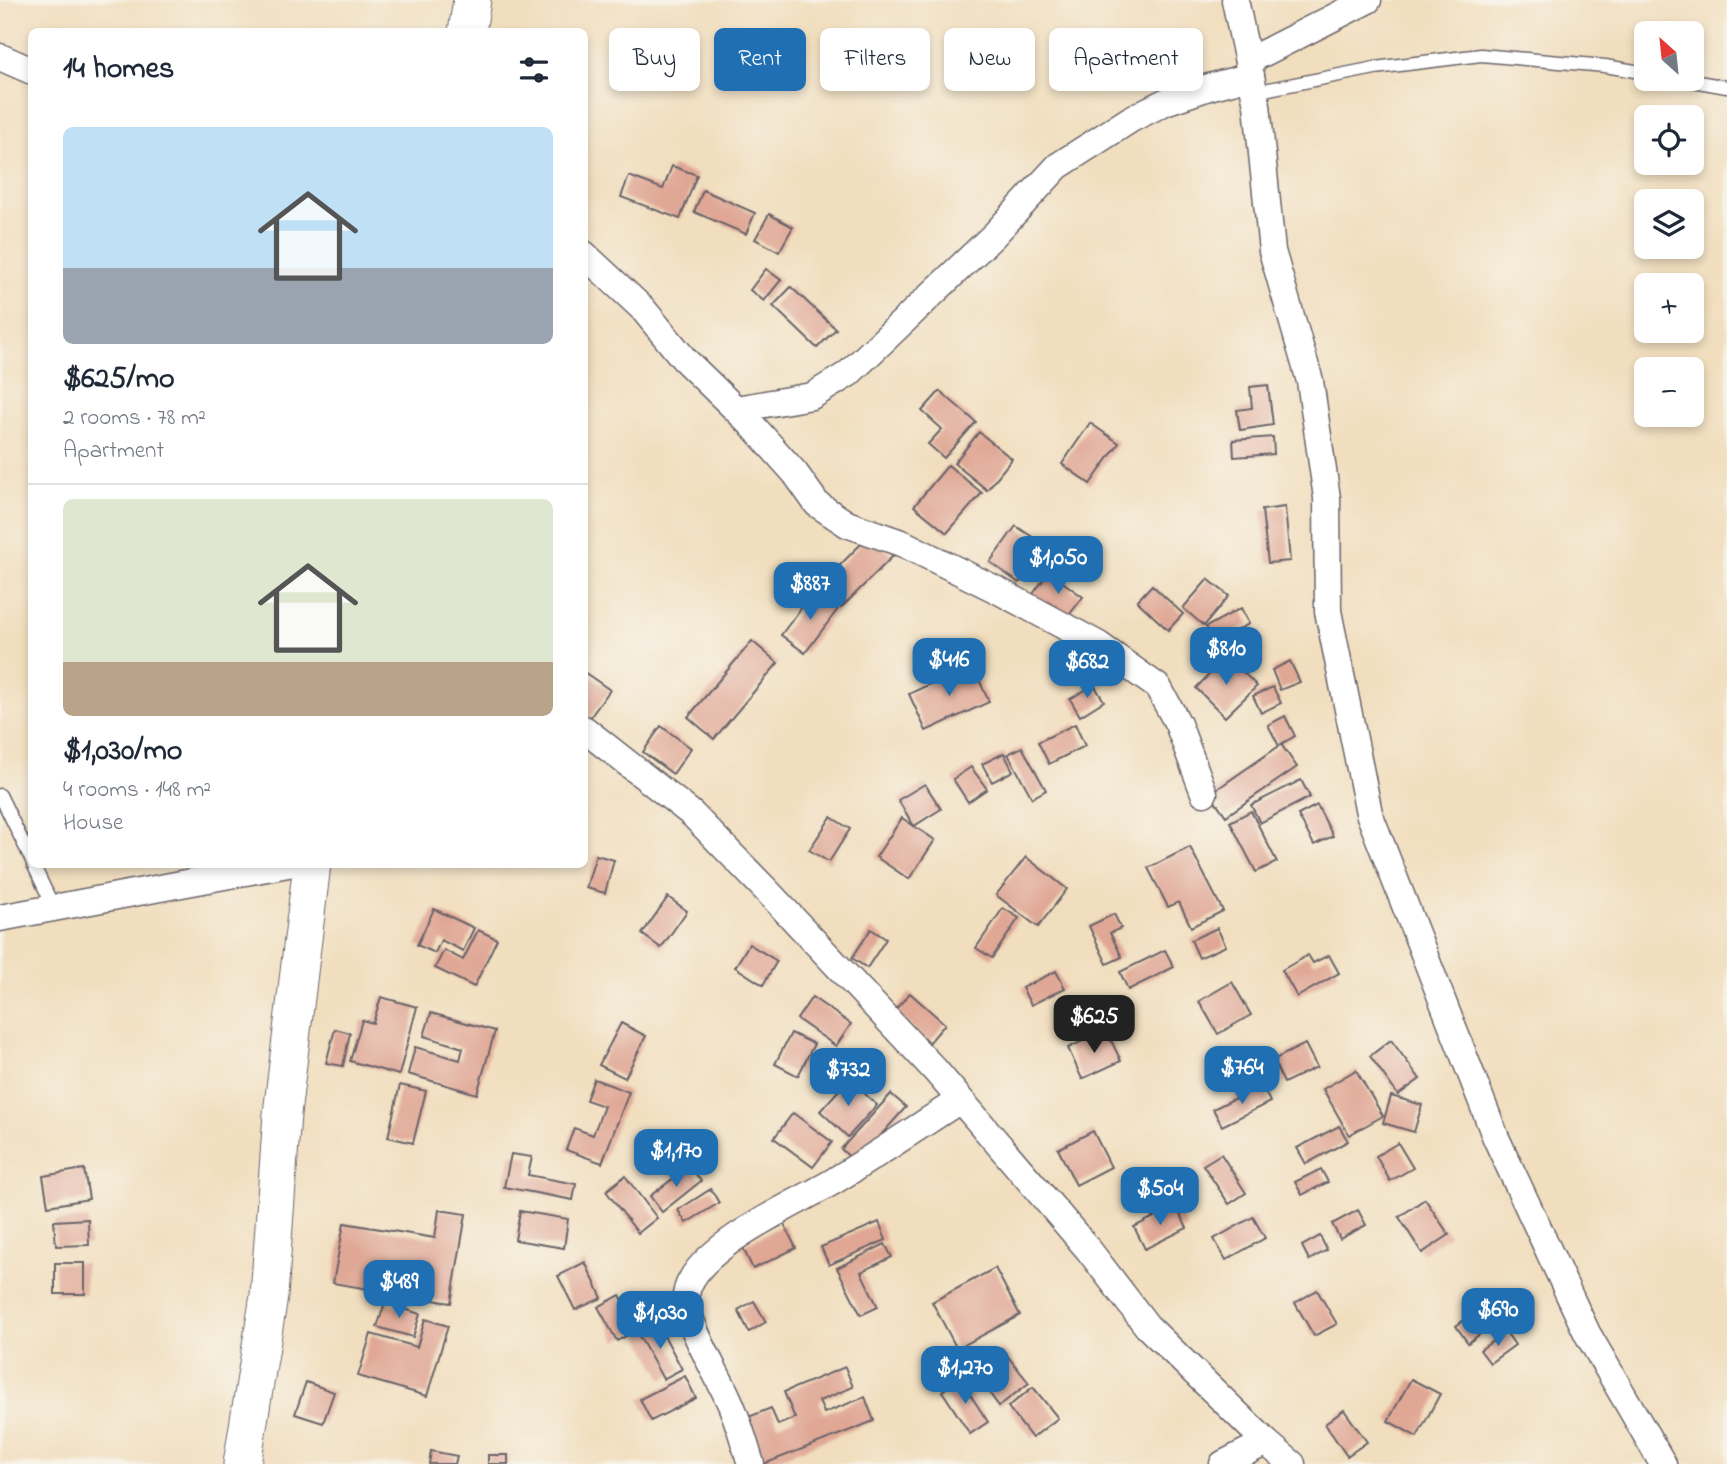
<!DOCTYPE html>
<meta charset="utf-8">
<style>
:root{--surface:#fff;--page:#f6f6f7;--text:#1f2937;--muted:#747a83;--line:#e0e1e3;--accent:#1f6fb2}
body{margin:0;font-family:"Indie Flower",sans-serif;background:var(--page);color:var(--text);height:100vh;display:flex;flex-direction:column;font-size:26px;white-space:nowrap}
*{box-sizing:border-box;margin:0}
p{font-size:23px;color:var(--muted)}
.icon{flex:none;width:38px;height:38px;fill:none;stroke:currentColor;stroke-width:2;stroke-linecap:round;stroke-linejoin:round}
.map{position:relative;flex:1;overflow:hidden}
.details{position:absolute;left:28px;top:28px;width:560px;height:840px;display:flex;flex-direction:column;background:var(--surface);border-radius:10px;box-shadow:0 4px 10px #0003}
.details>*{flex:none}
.top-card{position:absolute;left:609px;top:28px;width:665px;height:63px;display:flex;gap:14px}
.needle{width:46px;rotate:333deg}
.buttons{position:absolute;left:1634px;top:21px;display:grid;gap:14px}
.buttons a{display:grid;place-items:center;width:70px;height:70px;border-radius:10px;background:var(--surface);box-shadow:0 4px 10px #0003;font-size:35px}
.price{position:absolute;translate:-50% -60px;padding:0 16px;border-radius:14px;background:var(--accent);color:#fff;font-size:23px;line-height:46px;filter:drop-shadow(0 2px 4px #0008)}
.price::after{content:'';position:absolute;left:50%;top:42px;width:21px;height:16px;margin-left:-10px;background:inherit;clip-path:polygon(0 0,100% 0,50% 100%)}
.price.selected{background:#222;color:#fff}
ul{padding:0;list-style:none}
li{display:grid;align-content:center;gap:14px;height:371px;padding:0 35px}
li+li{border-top:2px solid var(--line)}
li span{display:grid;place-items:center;height:217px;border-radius:10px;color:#555}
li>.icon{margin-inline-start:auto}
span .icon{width:126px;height:126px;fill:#fffc;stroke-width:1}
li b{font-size:30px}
h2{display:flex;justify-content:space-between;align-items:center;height:84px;padding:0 35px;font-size:30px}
.pill{padding:0 24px;border-radius:10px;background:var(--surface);box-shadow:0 4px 10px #0003;font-size:24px;line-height:63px}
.pill.selected{background:var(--accent);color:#fff}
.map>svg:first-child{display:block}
.building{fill:#e0a795}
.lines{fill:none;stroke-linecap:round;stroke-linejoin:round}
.lane-casing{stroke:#6a6469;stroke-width:15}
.street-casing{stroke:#6a6469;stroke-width:29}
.secondary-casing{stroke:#6a6469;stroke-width:39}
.lane{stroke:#fff;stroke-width:12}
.street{stroke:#fff;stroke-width:26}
.secondary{stroke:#fff;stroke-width:37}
</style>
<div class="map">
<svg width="1727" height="1464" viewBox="0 0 1727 1464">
<rect width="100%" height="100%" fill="#f7f3e8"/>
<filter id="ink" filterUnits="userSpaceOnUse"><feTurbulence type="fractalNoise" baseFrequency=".0143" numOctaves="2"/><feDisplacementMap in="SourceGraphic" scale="14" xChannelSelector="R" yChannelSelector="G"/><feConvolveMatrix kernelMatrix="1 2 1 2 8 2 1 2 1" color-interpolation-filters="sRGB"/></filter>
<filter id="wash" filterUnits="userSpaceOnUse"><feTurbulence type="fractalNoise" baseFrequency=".00686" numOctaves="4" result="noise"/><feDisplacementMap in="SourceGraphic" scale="28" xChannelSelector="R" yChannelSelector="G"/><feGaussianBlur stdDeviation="1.57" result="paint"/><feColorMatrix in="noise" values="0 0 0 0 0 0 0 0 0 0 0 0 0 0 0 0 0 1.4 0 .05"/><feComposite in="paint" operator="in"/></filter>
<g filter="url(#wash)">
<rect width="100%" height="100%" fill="#f1debe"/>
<g id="blocks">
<!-- building -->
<g class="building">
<path d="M672,166L697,175L680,219L621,197L629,176L663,189Z"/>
<path d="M703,190L755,213L746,234L694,212Z"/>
<path d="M769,214L793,227L779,252L755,239Z"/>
<path d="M766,269L781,280L764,301L750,290Z"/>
<path d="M791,287L836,329L817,348L773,306Z"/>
<path d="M1268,385L1273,425L1240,430L1237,410L1252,408L1250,387Z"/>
<path d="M940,391L976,422L944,458L928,444L942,429L922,411Z"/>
<path d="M1090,423L1119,443L1090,484L1062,464Z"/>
<path d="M979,432L1012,459L987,490L954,463Z"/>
<path d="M1273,437L1274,454L1234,457L1233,440Z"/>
<path d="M948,465L982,493L947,533L914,506Z"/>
<path d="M1285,507L1290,561L1268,563L1262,510Z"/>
<path d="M1016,526L1046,546L1019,583L990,562Z"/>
<path d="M871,534L893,556L841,608L819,586Z"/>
<path d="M1049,572L1083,597L1066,619L1033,594Z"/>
<path d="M1208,579L1229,596L1204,626L1183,608Z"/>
<path d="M1152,585L1183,614L1168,630L1137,601Z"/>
<path d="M814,591L838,609L805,653L781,635Z"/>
<path d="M1241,608L1249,624L1214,642L1206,627Z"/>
<path d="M752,641L778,663L714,739L688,717Z"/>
<path d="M1227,656L1257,686L1225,717L1196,688Z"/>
<path d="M1290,661L1300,682L1280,690L1272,670Z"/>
<path d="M972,664L989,702L926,731L909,694Z"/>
<path d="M584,672L610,690L589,719L584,716Z"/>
<path d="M1094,685L1104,701L1080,716L1070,699Z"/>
<path d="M1273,687L1281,703L1261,713L1253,696Z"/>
<path d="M1285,716L1295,736L1281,744L1297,767L1226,816L1210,794L1279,746L1268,725Z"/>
<path d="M1075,724L1085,746L1049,764L1038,742Z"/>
<path d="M661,726L691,748L673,774L643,752Z"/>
<path d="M1022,747L1046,790L1032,798L1008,754Z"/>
<path d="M1004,753L1013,771L992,782L982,764Z"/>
<path d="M971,767L987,789L968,802L953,779Z"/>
<path d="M1301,780L1310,797L1260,823L1251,805Z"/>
<path d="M925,784L941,809L914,826L898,800Z"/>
<path d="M1317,805L1333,836L1314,845L1298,815Z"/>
<path d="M1251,811L1277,862L1256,872L1230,822Z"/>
<path d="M831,817L850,829L829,862L809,850Z"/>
<path d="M902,818L935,840L909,879L876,857Z"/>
<path d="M1190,847L1223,911L1191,927L1179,902L1168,907L1148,868Z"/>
<path d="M596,855L614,860L605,893L586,888Z"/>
<path d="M1026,857L1067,889L1038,927L996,895Z"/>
<path d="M668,897L687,911L661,948L642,934Z"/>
<path d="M1003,908L1019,918L992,958L976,948Z"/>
<path d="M434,909L474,928L463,951L441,940L435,953L417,945Z"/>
<path d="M1114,914L1121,928L1110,933L1122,957L1107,964L1089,926Z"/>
<path d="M1217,928L1226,946L1199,958L1191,940Z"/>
<path d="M871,929L886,939L867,968L852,958Z"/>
<path d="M478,930L497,939L474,987L435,968L444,950L463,960Z"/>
<path d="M749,944L777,961L763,985L735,967Z"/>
<path d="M1165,950L1174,967L1128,990L1120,972Z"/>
<path d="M1308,955L1313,963L1329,955L1339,973L1297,997L1282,970Z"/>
<path d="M1056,971L1065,988L1031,1005L1022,988Z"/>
<path d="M1232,982L1251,1015L1218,1034L1199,1001Z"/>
<path d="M910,993L945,1024L929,1043L894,1011Z"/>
<path d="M381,997L417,1007L399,1075L350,1061L362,1020L373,1023Z"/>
<path d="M812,997L851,1024L836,1046L797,1019Z"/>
<path d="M431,1013L495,1031L477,1094L408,1074L415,1047L460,1060L463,1048L424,1036Z"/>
<path d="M621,1023L646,1036L625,1078L599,1065Z"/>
<path d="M335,1029L350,1033L343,1066L326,1063Z"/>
<path d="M1106,1030L1121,1061L1082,1079L1068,1048Z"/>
<path d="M791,1033L814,1044L798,1076L775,1064Z"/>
<path d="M1391,1040L1420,1079L1398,1095L1370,1056Z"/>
<path d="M1305,1044L1317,1067L1284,1083L1273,1060Z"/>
<path d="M1356,1070L1383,1116L1349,1135L1323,1089Z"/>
<path d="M594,1079L629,1092L602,1163L566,1150L574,1128L593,1135L604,1106L586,1100Z"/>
<path d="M849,1079L877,1105L848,1137L820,1111Z"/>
<path d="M400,1085L426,1091L413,1143L388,1137Z"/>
<path d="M1262,1085L1270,1102L1222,1126L1213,1109Z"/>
<path d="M891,1094L906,1107L856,1163L841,1149Z"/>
<path d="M1391,1096L1422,1105L1414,1132L1383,1123Z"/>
<path d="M793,1113L832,1142L813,1167L774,1138Z"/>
<path d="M1339,1126L1348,1141L1306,1164L1297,1148Z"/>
<path d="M1093,1131L1111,1167L1076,1185L1058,1149Z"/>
<path d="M1398,1143L1413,1168L1390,1181L1376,1156Z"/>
<path d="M511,1154L532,1157L528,1175L576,1184L573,1200L504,1187Z"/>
<path d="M1221,1154L1246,1193L1229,1204L1203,1165Z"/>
<path d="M690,1166L701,1181L662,1212L650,1196Z"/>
<path d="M84,1169L89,1199L48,1206L43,1176Z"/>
<path d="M1321,1169L1328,1182L1302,1195L1295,1182Z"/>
<path d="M625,1176L657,1218L638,1233L606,1191Z"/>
<path d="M711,1189L719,1203L686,1223L678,1210Z"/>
<path d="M1425,1199L1449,1235L1422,1253L1399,1217Z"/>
<path d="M1176,1206L1187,1228L1145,1249L1134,1227Z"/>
<path d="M439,1210L466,1214L451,1303L333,1283L344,1223L435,1238Z"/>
<path d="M1358,1210L1366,1225L1340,1239L1332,1224Z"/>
<path d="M520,1211L568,1219L564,1248L515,1240Z"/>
<path d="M1253,1217L1265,1238L1226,1260L1214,1239Z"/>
<path d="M88,1219L89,1245L56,1246L54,1221Z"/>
<path d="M879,1222L886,1240L829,1265L821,1247Z"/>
<path d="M784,1224L796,1248L753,1269L742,1246Z"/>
<path d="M1320,1236L1327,1250L1309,1260L1302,1246Z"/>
<path d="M885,1244L892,1257L861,1272L878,1307L861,1315L837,1268Z"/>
<path d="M585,1262L602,1298L575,1310L558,1276Z"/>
<rect x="55" y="1263" width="30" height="31"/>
<path d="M995,1268L1020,1315L957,1349L932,1302Z"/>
<path d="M1317,1290L1337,1324L1314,1336L1295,1303Z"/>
<path d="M620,1295L639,1329L617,1341L598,1307Z"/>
<path d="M1491,1300L1503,1317L1468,1343L1456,1326Z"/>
<path d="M754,1301L766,1322L749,1332L738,1310Z"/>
<path d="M385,1303L420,1314L413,1337L377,1327Z"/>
<path d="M425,1319L448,1326L427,1396L358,1376L371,1334L417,1347Z"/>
<path d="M658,1324L682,1369L663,1379L638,1334Z"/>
<path d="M1506,1332L1515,1345L1490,1363L1480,1350Z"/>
<path d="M1002,1349L1029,1383L999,1406L973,1371Z"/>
<path d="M845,1367L853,1387L819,1401L824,1413L865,1397L874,1421L764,1464L746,1418L771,1408L778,1425L795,1418L784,1392Z"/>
<path d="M685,1376L696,1398L651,1421L640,1399Z"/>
<path d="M960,1379L988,1422L970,1434L942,1391Z"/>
<path d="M1411,1379L1440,1394L1417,1437L1388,1421Z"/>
<path d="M306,1382L334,1392L323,1423L295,1414Z"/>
<path d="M1033,1387L1058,1418L1032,1438L1008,1407Z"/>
<path d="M1344,1410L1367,1442L1347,1456L1325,1424Z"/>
<path d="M431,1451L457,1456L455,1464H429Z"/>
<rect x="488" y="1455" width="20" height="9"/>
</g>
</g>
</g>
<g filter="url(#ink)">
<use href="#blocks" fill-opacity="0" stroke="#6a6469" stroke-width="2"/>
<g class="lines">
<defs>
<g id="lane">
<path d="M1681,79L1727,87"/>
<path d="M1254,92L1375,68L1481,55L1605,66L1647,73"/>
<path d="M0,795L32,861"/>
<path d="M33,864L54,908"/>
</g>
<g id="street">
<path d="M1235,0L1257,105L1272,251L1310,381L1327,498L1328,611L1369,813L1496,1138L1587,1333L1663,1464"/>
<path d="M0,57L32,71"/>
<path d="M1248,61L1368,0"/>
<path d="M584,254L643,309L684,359L751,424L795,473L817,504L847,524L904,544L999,591L1099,645L1158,687L1178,724L1204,793"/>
<path d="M736,409L812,396L848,374L994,235L1058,166L1131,119L1165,102L1209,87L1251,76"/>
<path d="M584,729L692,814L770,894L935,1070L1088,1249L1147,1326L1266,1442L1292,1464"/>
<path d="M0,918L288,864"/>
<path d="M751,1464C744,1442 738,1419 728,1398C718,1375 683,1318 686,1295C692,1248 798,1203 834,1181C877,1155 918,1127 960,1100"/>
<path d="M1223,1464L1266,1442"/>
</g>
<g id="secondary">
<path d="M467,32L472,0"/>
<path d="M242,1464L269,1296L282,1114L312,864"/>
</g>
</defs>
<!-- lane casing -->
<use href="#lane" class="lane-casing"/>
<!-- street casing -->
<use href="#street" class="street-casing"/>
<!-- secondary casing -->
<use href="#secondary" class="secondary-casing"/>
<!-- lane -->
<use href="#lane" class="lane"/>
<!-- street -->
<use href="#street" class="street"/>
<!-- secondary -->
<use href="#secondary" class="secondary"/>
</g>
</g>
</svg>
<div class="buttons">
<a><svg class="needle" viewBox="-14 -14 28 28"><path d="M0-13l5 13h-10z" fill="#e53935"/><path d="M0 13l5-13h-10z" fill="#747a83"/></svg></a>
<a><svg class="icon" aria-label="locate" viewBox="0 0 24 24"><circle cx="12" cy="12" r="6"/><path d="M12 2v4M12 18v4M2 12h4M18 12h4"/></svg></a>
<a><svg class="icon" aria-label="layers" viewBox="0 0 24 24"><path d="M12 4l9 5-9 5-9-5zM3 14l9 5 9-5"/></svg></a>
<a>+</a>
<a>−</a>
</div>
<b class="price" style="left:1058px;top:596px">$1,050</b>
<b class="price" style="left:810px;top:622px">$887</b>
<b class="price" style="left:1226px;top:687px">$810</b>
<b class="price" style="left:949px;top:698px">$416</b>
<b class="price" style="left:1087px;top:700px">$682</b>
<b class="price selected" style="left:1094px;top:1055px">$625</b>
<b class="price" style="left:1242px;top:1106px">$764</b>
<b class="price" style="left:848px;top:1108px">$732</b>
<b class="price" style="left:676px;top:1189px">$1,170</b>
<b class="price" style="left:1160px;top:1227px">$504</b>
<b class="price" style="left:399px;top:1320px">$489</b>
<b class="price" style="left:1498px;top:1348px">$690</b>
<b class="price" style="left:660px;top:1351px">$1,030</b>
<b class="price" style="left:965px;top:1406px">$1,270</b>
<div class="top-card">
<a class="pill">Buy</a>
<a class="pill selected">Rent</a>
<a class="pill">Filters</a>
<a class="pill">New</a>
<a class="pill">Apartment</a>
</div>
<section class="details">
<h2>14 homes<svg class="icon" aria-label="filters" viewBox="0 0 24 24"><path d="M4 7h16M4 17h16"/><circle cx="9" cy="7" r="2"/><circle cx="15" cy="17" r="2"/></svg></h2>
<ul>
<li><span style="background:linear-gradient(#bfe0f5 65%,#9aa5b1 0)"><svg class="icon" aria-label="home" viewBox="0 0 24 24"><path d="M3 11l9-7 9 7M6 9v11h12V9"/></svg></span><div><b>$625/mo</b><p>2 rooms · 78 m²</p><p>Apartment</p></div></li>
<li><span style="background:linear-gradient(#dfe7d0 75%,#b9a48a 0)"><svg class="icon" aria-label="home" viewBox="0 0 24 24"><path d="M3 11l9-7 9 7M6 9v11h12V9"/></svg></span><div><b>$1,030/mo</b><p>4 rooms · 148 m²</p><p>House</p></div></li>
</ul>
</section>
</div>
